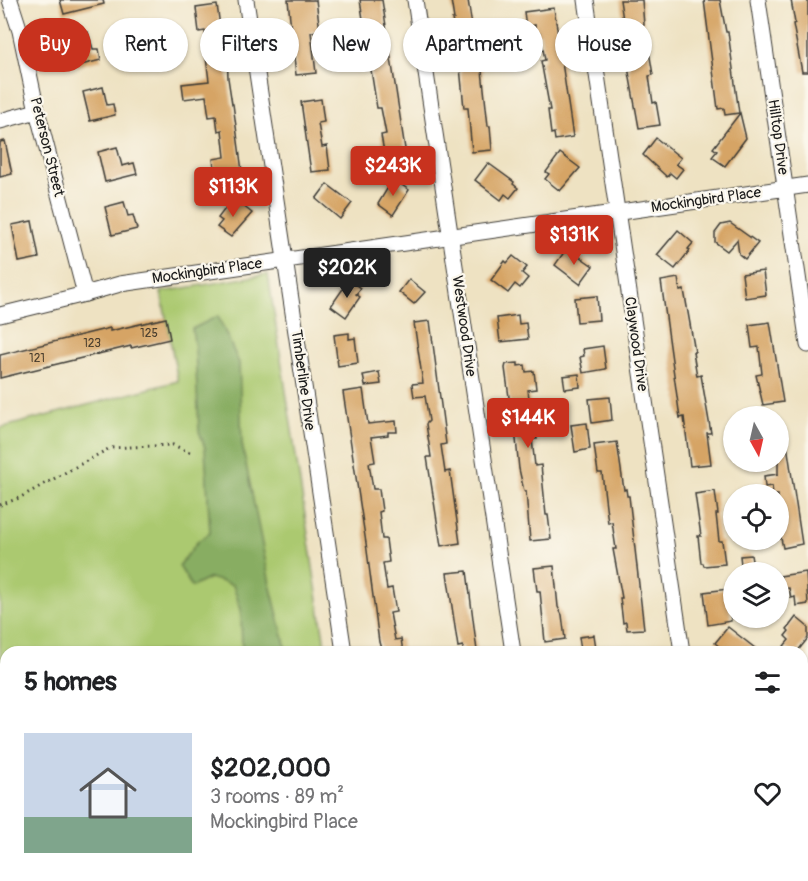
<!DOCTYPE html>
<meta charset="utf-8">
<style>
:root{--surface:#fff;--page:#f6f6f6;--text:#202124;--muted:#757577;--line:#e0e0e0;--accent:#c8321e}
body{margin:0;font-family:Pangolin,sans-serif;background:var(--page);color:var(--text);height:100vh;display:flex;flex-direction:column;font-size:22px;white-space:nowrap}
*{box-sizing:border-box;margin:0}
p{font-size:20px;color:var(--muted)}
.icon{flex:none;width:33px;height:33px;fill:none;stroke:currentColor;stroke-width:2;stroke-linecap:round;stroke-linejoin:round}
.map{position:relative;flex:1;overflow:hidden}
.details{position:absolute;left:0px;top:646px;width:808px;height:236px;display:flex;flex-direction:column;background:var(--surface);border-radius:18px 18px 0 0;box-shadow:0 2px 4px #0004}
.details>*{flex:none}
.hud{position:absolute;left:18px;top:18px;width:772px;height:54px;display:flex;gap:12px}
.needle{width:39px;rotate:172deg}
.controls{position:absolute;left:723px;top:406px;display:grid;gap:12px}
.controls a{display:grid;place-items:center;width:66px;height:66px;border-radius:50%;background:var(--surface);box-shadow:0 2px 4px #0004;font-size:30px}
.price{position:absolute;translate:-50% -51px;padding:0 14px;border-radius:6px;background:var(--accent);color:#fff;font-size:20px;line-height:39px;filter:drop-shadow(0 2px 3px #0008)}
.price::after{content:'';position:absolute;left:50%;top:36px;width:18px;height:14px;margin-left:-9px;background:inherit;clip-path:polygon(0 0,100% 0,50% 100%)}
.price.active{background:#222;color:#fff}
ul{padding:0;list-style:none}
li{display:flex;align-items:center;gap:18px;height:150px;padding:0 24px}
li+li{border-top:2px solid var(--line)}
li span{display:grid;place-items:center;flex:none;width:168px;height:120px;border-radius:0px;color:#555}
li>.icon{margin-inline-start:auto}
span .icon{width:72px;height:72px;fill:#fffc;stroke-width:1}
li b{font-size:26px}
h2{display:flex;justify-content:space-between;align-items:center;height:72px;padding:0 24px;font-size:26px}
.pill{padding:0 21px;border-radius:27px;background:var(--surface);box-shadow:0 2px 4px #0004;font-size:21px;line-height:54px}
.pill.active{background:var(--accent);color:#fff}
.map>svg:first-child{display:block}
.green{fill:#abc970;stroke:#647246;stroke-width:1.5}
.forest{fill:#88ad62;stroke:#52643f;stroke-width:1.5}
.building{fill:#d6a465}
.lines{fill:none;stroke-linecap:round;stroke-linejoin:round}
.minor-casing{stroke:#3c3a35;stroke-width:17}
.path{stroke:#3c3a35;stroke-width:3;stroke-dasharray:1.5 4.5;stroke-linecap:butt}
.minor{stroke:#fff;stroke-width:15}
.labels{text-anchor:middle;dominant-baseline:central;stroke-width:4.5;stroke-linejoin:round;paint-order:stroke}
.number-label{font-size:12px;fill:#4a3e2e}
.street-label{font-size:15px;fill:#1c1c1c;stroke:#fbf7ec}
</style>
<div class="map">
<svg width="808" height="881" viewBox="0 0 808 881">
<rect width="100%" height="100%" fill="#fbf7ec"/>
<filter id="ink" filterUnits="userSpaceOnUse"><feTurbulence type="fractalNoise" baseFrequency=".0167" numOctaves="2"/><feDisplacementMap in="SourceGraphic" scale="12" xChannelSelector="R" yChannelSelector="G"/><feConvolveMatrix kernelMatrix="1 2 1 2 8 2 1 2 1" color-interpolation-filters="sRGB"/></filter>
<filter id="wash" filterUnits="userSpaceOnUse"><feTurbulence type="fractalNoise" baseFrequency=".008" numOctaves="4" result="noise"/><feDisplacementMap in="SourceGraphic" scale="24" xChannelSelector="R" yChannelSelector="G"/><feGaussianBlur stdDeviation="1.35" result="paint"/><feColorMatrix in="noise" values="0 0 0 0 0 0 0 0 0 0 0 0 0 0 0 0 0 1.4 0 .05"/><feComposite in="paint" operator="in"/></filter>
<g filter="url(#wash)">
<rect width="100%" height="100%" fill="#eee2c2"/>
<!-- green -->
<path class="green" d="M268,274L326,652H6V876H360L361,881H0V428L178,381L161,292Z"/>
<!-- forest -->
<path class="forest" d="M218,316L239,363L242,444L270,584L287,652H242L241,610L233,585L210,578L192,587L179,566L198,541L210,533L205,448L199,431L195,348L192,329Z"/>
<g id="blocks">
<!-- building -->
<g class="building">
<path d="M60,0H103L104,4L64,14Z"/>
<path d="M288,0H316L320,31L311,32L316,73L296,75Z"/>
<path d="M360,0H382L407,162L390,165L388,157L385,158L381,135L386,134L381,108H377Z"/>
<path d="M451,0H468L472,26H475L480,52L488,126H490L492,150L472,152L468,108H464L459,57L456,58L454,41L456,40L452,19H454Z"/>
<path d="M620,0H642L644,25L641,26L645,52L649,51L653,75L649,76L653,103L656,102L660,125L639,128L628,67L630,66Z"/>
<path d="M704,0H720L726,32H728L739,113L725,115L724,108L718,109Z"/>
<path d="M791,0H808V72H802L793,24L795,23Z"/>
<path d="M217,5L224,54L227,53L228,78L232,104H233L244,186L229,187L228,178L216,180L213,159L225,157L222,130L218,131L216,116L209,117L206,96L184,99L182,84L209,81L206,57L208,56L205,31L199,32L196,8Z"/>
<path d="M554,8L573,137L555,140L554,133L551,134L548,110H550L541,61L545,60L540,33L536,34L535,25L526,27L524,12Z"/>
<path d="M88,32L93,49H99L101,60L77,66L69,37Z"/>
<path d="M103,87L107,105L113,104L115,115L90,121L83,92Z"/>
<path d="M321,99L324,122L318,123L322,147L327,146L330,170L311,172L301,102Z"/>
<path d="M740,113L746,138L725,166L712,157L717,151L713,148Z"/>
<path d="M656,138L681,158L676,164L683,169L676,178L670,173L667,177L643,155Z"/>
<path d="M5,141L12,174L0,177V142Z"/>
<path d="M117,147L122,166L134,163L137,174L105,182L98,152Z"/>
<path d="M560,153L580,168L560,191L545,179L549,174L546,172Z"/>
<path d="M488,163L514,182L513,184L518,188L510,198L505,194L501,200L475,180Z"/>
<path d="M393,179L409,190L393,215L378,204Z"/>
<path d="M327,184L352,203L340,219L316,199Z"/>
<path d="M233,198L252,213L231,237L217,227L222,221L218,218Z"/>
<path d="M124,202L128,216L133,215L137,229L112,235L105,207Z"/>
<path d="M32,221L39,258L19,262L12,225Z"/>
<path d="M730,223L758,243L745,259L739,254L737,240L727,251L715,242V233L721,225Z"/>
<path d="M678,230L693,243L688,249L690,250L675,269L657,255Z"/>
<path d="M567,248L593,266L580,284L555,265Z"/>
<path d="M513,256L527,267L522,273L528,278L520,288L515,284L508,293L491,280L505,261L507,263Z"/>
<path d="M763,271L766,295L745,298L742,274Z"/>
<path d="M678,278L680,291L684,290L695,352H693L697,376L701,375L711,433H707L711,464L690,466L684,417L680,418L661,281Z"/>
<path d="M409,279L425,292L414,304L399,292Z"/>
<path d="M349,280L361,288L356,294L360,297L346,317L331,306Z"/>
<path d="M597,296L599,320L577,322L575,298Z"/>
<path d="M518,315L519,324L526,323L528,339L500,342L497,318Z"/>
<path d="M166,318L170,339L131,348V346L0,378V355L110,328V331Z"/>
<path d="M430,321L445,436L446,444L441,445L445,472L450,471L460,543L441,546L427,457H431L426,424L429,421L425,396L414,397L412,384L423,383L414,323Z"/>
<path d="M770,322L783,402L763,405L756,375L762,374L759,347L752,348L749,325Z"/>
<path d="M349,333V339L355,338L358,363L338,366L334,335Z"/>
<path d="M603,346L606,369L583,373L580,357L584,356L583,349Z"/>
<path d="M518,363V366L525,365L526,372L534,371L536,389L528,390L531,415H535L537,439H532L535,466L541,465L546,515H548L551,539L530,541L526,491H524L519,469L514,419H512L505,368L506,364Z"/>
<path d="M379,372L381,384L365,386L363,375Z"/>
<path d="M579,374L580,387L565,389L563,376Z"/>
<path d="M363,389L368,424L396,421L397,432H388V435L371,437L375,462L369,463L373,489H379L382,511L379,512L382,539H386L389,562L383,563L387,589L392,588L396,612L390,613L395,640L401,639L403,652H382L379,642L366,543L343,392Z"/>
<path d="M610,397L612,420L592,423L589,399Z"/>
<path d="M587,423L590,449L575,452L571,425Z"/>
<path d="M778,438H786L802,544L783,548L778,524V495H773L772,486L765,487L764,476L778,474Z"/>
<path d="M617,442L624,490L626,489L627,496H629L644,629L627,630L626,622L623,623L620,598H622L613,549H616L612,522L608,523L602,473H598L594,445Z"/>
<path d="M715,491L718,514H716L719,541H722L725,564L704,566L703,563H701L698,536H701L695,494Z"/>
<path d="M751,555L754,573H742L740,556Z"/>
<path d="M554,566L558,607L562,615L565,639L545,642L540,591H537L534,568Z"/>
<path d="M467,571L477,651L463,652V646L458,647L447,573Z"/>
<path d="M806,572L808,604L796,606L795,597L791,598L789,588L782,589L780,576Z"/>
<path d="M728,589L731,621L708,625L704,592Z"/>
<path d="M796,617L808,627V638L797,652H792L784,646L789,640L785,636L789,631L787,629Z"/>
<path d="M728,627L760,652H726L715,643Z"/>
<path d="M594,635L596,648L581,650L579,637Z"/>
</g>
</g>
</g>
<g filter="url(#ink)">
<use href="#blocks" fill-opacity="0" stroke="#3c3a35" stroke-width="1.5"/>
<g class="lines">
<defs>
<g id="minor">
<path d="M10,0L20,31L37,111L85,294"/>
<path d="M246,0L344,652"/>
<path d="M415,0L513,652"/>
<path d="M586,0L682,652"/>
<path d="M758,0L808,345"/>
<path d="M0,121L37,111"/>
<path d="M0,315L85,294L120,284L808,185"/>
<path d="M802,693L808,692"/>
<path d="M377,876L378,881"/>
<path d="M545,876L546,881"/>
<path d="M715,876L716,881"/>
<path d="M46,881L67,876"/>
</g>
</defs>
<!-- minor casing -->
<use href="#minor" class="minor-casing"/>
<!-- path -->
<path class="path" d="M0,505L19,498L110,448L173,445L194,454"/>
<!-- minor -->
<use href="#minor" class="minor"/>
</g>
</g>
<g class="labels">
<!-- number labels -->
<g class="number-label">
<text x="149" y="333">125</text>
<text x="92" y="343">123</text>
<text x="37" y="358">121</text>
</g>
<!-- street labels -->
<g class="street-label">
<text transform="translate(778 137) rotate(82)">Hilltop Drive</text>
<text transform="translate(47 147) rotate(76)">Peterson Street</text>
<text transform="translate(706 200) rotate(-8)">Mockingbird Place</text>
<text transform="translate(207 271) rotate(-8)">Mockingbird Place</text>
<text transform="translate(464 326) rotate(82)">Westwood Drive</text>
<text transform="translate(636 344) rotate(82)">Claywood Drive</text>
<text transform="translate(303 380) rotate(82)">Timberline Drive</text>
</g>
</g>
</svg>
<div class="controls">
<a><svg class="needle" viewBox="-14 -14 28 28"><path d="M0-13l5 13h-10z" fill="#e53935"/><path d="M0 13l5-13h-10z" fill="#757577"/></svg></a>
<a><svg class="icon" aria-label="locate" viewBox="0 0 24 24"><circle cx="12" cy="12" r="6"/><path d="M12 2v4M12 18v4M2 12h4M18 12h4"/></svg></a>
<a><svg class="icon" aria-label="layers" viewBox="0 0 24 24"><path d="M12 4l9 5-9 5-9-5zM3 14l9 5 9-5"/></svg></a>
</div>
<b class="price" style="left:393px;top:197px">$243K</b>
<b class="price" style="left:233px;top:218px">$113K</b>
<b class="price" style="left:574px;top:266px">$131K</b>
<b class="price active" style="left:347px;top:299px">$202K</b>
<b class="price" style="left:528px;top:449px">$144K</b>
<div class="hud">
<a class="pill active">Buy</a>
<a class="pill">Rent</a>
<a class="pill">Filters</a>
<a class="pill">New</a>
<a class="pill">Apartment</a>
<a class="pill">House</a>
</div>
<section class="details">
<h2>5 homes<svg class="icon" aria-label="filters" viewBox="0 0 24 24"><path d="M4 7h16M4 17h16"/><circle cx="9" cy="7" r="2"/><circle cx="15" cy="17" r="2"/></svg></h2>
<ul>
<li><span style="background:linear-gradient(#c9d6e8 70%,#7fa58c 0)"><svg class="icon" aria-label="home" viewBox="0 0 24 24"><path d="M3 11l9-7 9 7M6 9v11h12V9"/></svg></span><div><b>$202,000</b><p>3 rooms · 89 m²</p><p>Mockingbird Place</p></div><svg class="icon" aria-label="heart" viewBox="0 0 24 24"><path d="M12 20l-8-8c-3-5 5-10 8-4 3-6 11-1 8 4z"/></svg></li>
</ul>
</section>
</div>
